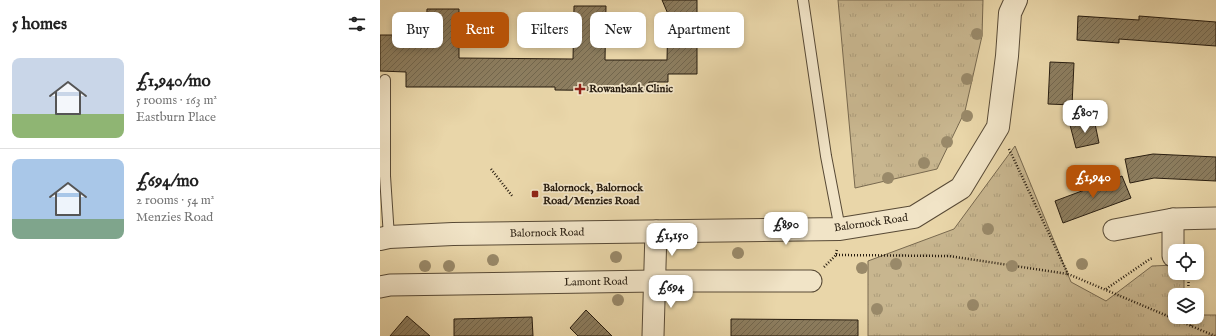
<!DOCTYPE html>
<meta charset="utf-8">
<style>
:root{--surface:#fff;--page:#f2f2f2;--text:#222;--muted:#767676;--line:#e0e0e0;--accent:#b45309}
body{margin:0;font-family:"IM FELL English",serif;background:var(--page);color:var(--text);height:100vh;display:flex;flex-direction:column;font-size:15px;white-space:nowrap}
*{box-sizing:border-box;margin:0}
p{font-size:13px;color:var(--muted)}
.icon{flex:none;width:22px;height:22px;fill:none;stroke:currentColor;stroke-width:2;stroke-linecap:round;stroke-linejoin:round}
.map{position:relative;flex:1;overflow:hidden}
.details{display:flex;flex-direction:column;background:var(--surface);width:380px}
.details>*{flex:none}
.hud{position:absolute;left:12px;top:12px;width:380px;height:36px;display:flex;gap:8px}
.buttons{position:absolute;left:788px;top:244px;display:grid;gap:8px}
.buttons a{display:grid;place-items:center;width:36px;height:36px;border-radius:8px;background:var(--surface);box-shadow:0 2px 6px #0003;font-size:20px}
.price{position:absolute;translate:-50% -34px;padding:0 9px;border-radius:8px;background:#fff;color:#222;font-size:13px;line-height:26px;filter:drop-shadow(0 1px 2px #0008)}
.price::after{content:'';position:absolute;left:50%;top:24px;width:12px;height:9px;margin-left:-6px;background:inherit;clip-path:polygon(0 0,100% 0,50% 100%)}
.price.selected{background:var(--accent);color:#fff}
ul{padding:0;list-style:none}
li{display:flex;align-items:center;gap:12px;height:100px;padding:0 12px}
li+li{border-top:1px solid var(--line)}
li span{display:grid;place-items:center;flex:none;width:112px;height:80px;border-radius:8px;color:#555}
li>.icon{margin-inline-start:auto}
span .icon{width:48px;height:48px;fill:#fffc;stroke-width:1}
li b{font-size:17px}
h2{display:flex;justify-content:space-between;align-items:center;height:48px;padding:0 12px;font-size:17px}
.tag{padding:0 14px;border-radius:8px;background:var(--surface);box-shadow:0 2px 6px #0003;font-size:14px;line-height:36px}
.tag.selected{background:var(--accent);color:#fff}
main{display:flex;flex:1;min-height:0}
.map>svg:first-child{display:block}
.grass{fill:url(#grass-tufts);stroke:#78694f}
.building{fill:url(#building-hatch);stroke:#271c0f}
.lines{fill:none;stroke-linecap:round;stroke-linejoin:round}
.service-casing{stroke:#584a36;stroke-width:12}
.minor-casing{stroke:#584a36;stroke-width:23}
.tertiary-casing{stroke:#584a36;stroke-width:24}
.path{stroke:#271c0f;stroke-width:2.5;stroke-dasharray:1 2;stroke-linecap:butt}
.service{stroke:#f1e4c7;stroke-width:10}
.minor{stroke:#f1e4c7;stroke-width:21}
.tertiary{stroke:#f1e4c7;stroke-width:22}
.tree{fill:#998969}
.poi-dot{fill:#8f2418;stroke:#f1e4c7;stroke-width:1.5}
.labels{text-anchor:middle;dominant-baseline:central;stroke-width:3.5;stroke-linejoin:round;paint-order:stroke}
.poi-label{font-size:11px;font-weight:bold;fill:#271c0f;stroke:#f1e4c7;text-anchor:start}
.street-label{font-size:11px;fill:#271c0f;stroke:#f1e4c7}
</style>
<main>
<section class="details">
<h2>5 homes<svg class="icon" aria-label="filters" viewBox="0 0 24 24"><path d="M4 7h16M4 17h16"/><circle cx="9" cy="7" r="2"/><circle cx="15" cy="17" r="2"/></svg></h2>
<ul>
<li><span style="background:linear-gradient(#c9d6e8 70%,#8fb573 0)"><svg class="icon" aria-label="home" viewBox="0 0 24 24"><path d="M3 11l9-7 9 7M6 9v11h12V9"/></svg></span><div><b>£1,940/mo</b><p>5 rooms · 163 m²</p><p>Eastburn Place</p></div></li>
<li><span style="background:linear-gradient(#a9c7e8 75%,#7fa58c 0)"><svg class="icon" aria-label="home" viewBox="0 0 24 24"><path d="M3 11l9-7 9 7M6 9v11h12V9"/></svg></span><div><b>£694/mo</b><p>2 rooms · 54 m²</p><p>Menzies Road</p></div></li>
</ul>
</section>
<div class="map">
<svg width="836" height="336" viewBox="0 0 836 336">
<defs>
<pattern id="grass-tufts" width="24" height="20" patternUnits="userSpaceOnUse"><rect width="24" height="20" fill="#c8b68f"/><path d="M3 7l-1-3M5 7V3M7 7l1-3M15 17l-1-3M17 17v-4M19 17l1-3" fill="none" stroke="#ac9c7a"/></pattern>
<pattern id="building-hatch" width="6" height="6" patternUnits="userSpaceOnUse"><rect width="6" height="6" fill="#8c7d5f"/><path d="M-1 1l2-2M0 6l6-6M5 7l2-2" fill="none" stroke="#72664d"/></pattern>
</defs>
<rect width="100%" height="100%" fill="#e9d6a9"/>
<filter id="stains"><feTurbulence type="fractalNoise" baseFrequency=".005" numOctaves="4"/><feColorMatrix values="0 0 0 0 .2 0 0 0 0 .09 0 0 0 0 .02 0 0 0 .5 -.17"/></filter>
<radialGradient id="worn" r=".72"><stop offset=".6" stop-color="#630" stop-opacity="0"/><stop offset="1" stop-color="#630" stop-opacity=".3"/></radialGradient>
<!-- grass -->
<g class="grass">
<path d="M458,0H603L602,36L585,111L557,169L475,188Z"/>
<path d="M635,146L691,282L726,301L772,266L795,265V273H804V295H795V317H817V315H836V336H488V261L574,229Z"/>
</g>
<!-- building -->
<g class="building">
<path d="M282,0H317V74H288V82H269V91L175,90V87H26V72L0,71V35H46L47,9H79V58L193,59L194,6H226L225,60H287L288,14Z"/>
<path d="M698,16L759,20V16L836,22V46L739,39V43L697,40Z"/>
<path d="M670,62L694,63L692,105L668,104Z"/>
<path d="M714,119L719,143L696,148L690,125Z"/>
<path d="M773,154L836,157V181L774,178L750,183L745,159Z"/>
<path d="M742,176L751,198L683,223L675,201Z"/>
<path d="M206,310L232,336H198L190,328Z"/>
<path d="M27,316L50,336H10Z"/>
<path d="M152,317L153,336H74V319Z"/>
<path d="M351,319L478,320V336H351Z"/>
</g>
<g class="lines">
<defs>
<g id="service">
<path d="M423,0L446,156L460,229"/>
<path d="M5,80V176L9,237"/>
</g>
<g id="minor">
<path d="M793,219V256"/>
<path d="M734,230L793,219L836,218"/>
<path d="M0,287L10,285L275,281H431"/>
<path d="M273,336L276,231"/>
</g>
<path id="tertiary" d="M0,239L9,237L73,234L460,229L534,217L581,188L618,127L627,56L630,13L636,0"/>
</defs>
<!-- service casing -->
<use href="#service" class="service-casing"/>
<!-- minor casing -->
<use href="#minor" class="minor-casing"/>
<!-- tertiary casing -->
<use href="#tertiary" class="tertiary-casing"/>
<!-- path -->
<g class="path">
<path d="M629,149L688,274L835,336"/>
<path d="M111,169L133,197"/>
<path d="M456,255L569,256L688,274"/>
<path d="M444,267L456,255L457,249"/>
<path d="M809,273L808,293L810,295"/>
<path d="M726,289L770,259L773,258"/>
<path d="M817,305L818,306L817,309"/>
<path d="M811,326L814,317"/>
</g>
<!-- service -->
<use href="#service" class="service"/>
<!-- minor -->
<use href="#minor" class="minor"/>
<!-- tertiary -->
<use href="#tertiary" class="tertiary"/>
</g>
<!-- trees -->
<g class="tree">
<circle cx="597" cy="34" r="6"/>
<circle cx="587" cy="79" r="6"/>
<circle cx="587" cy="116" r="6"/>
<circle cx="567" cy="142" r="6"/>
<circle cx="544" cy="163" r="6"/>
<circle cx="508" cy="178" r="6"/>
<circle cx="608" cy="229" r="6"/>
<circle cx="358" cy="253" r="6"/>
<circle cx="236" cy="257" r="6"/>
<circle cx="113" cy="260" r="6"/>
<circle cx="516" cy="264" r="6"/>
<circle cx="702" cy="264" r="6"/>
<circle cx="45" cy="266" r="6"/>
<circle cx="69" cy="266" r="6"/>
<circle cx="632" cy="266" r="6"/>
<circle cx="482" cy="268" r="6"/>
<circle cx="238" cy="300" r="6"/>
<circle cx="593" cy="305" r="6"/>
<circle cx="497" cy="309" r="6"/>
</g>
<!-- markers -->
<g class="poi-dot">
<path d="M198 83h4v4h4v4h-4v4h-4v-4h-4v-4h4z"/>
<rect x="151" y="190" width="8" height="8" rx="2"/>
</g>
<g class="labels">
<!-- poi labels -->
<g class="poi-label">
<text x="209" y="89">Rowanbank Clinic</text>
<text x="163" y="188">Balornock, Balornock<tspan x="163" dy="13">Road/ Menzies Road</tspan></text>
</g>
<!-- street labels -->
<g class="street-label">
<text transform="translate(491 223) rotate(-8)">Balornock Road</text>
<text transform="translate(167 233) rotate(-1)">Balornock Road</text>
<text transform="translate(216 282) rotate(-1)">Lamont Road</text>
</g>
</g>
<rect width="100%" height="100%" filter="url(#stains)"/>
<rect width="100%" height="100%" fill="url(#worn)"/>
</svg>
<div class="buttons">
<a><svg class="icon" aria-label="locate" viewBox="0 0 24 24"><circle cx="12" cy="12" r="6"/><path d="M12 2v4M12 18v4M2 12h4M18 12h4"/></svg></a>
<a><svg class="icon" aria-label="layers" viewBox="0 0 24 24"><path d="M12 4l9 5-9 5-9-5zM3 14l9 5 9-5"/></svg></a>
</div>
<b class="price" style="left:705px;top:134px">£807</b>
<b class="price selected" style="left:713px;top:199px">£1,940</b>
<b class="price" style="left:406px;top:246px">£890</b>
<b class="price" style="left:292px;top:257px">£1,150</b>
<b class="price" style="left:291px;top:309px">£694</b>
<div class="hud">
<a class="tag">Buy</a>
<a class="tag selected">Rent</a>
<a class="tag">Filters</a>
<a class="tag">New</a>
<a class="tag">Apartment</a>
</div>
</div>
</main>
